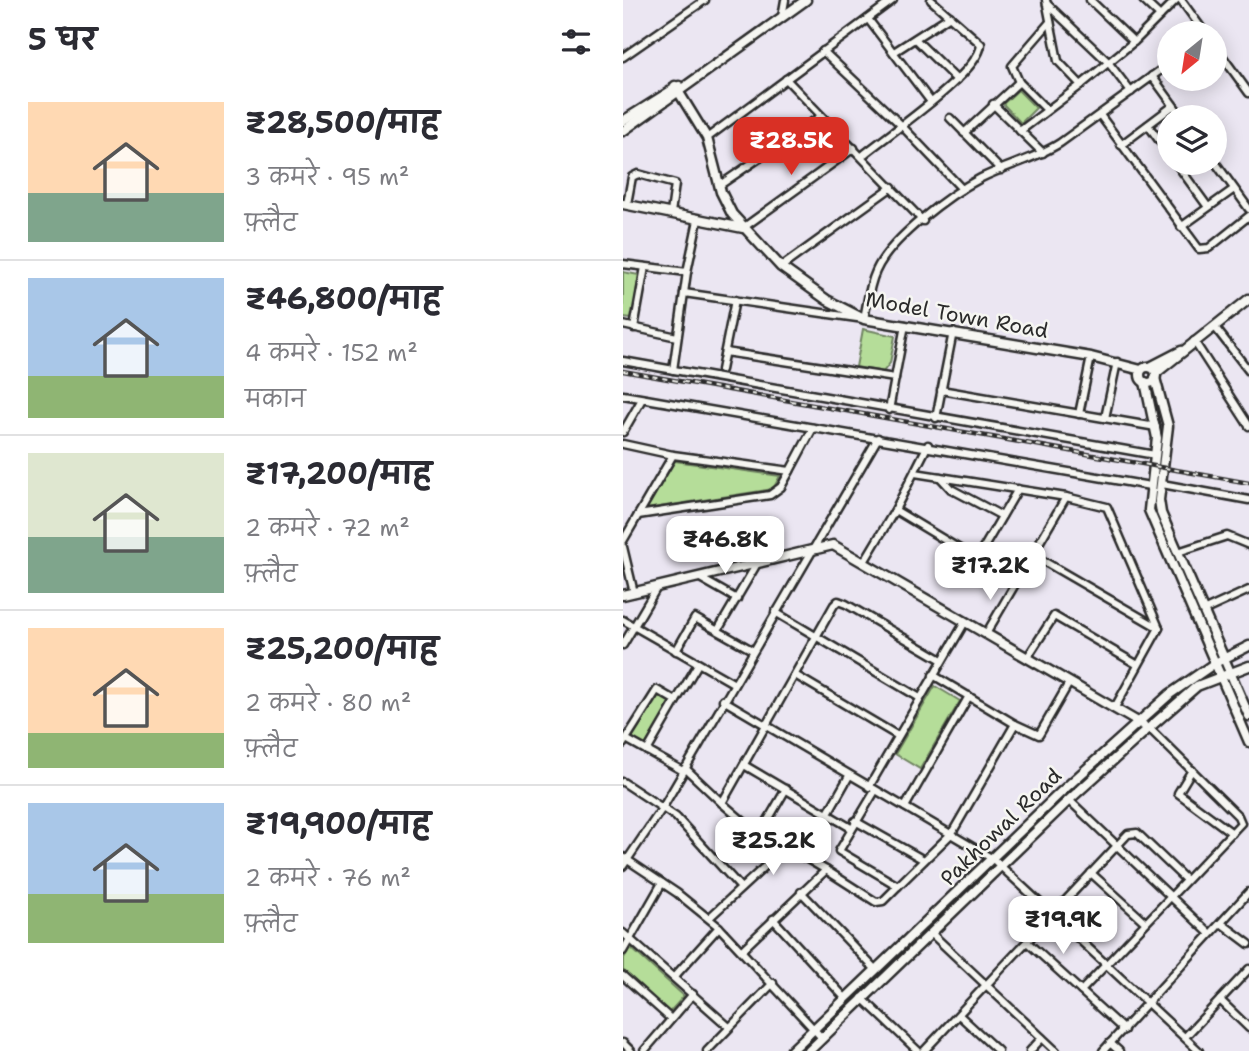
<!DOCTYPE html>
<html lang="hi">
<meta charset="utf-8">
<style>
:root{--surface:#fff;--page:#f7f7f7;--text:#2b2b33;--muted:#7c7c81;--line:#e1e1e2;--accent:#d93025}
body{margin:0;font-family:"Shantell Sans","Playpen Sans Deva",sans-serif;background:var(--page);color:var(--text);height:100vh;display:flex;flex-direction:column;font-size:26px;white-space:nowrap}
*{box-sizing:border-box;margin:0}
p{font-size:23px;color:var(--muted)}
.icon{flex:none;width:38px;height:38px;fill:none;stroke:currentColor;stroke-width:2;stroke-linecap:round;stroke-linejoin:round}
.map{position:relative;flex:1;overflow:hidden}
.drawer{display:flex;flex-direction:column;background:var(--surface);width:623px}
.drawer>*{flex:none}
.needle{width:46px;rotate:210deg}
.controls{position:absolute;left:534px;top:21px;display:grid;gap:14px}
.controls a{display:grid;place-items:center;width:70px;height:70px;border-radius:50%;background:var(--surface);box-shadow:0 4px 18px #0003;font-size:35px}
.price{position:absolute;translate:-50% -60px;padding:0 16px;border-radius:14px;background:#fff;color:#222;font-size:23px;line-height:46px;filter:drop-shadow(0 2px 4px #0008)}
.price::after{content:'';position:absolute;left:50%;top:42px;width:21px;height:16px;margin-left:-10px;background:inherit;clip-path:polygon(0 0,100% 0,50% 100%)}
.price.current{background:var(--accent);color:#fff}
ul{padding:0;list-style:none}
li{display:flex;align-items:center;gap:21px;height:175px;padding:0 28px}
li+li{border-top:2px solid var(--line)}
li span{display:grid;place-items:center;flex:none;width:196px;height:140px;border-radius:0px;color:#555}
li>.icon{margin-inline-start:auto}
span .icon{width:84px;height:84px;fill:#fffc;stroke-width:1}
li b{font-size:30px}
h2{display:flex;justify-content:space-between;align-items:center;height:84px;padding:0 28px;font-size:30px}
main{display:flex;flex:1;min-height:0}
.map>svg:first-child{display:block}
.green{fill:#b5dd99;stroke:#708462;stroke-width:2}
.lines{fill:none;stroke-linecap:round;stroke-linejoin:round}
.minor-casing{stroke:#2b2b2b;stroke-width:11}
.tertiary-casing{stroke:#2b2b2b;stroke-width:13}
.minor{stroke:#f6f6f2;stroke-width:6}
.tertiary{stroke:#f6f6f2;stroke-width:8}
.rail-casing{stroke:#2b2b2b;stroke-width:4.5}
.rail{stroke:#f6f6f2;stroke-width:2;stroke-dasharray:5;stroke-linecap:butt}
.labels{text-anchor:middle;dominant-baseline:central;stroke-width:5;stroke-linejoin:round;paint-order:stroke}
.street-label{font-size:21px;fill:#2b2b2b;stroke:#f6f6f2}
</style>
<main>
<section class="drawer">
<h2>5 घर<svg class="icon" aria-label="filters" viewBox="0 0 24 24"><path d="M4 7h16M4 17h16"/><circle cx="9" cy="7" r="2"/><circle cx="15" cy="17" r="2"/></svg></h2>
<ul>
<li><span style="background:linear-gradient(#ffd9b3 65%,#7fa58c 0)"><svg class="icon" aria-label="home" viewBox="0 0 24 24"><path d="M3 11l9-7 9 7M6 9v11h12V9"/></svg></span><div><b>₹28,500/माह</b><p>3 कमरे · 95 m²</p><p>फ़्लैट</p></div></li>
<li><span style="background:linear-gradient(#a9c7e8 70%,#8fb573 0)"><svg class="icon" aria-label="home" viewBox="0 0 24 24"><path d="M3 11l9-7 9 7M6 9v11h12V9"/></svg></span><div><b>₹46,800/माह</b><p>4 कमरे · 152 m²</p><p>मकान</p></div></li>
<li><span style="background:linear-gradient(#dfe7d0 60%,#7fa58c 0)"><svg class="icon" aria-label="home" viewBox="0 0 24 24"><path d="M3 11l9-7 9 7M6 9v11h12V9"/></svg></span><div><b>₹17,200/माह</b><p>2 कमरे · 72 m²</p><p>फ़्लैट</p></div></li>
<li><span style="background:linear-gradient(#ffd9b3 75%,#8fb573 0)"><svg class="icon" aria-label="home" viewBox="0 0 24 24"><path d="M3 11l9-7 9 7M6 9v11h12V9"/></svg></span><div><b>₹25,200/माह</b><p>2 कमरे · 80 m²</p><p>फ़्लैट</p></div></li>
<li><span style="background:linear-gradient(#a9c7e8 65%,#8fb573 0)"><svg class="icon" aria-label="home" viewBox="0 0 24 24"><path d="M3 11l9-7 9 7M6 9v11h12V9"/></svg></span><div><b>₹19,900/माह</b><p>2 कमरे · 76 m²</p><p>फ़्लैट</p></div></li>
</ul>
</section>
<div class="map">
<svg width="626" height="1051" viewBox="0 0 626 1051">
<rect width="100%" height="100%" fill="#ebe6f2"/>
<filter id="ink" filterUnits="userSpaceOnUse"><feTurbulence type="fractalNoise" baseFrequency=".0143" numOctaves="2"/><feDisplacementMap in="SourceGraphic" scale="14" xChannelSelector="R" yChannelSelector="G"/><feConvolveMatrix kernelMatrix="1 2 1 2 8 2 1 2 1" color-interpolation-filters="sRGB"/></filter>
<g filter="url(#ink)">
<!-- green -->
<g class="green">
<path d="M395,90L413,108L398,123L380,104Z"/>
<path d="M0,272L16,275L9,319L0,318Z"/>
<path d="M240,329L272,336L267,363L260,372L233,367Z"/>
<path d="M52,461L157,476L150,489L23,509Z"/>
<path d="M312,686L337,701L297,769L272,754Z"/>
<path d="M34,694L48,702L22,746L8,738Z"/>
<path d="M7,947L61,996L43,1016L0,972V960Z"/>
</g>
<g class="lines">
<defs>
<g id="minor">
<path d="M423,0L435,61L458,85L513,40L553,0"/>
<path d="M467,0L511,42"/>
<path d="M520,0L537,16"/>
<path d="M558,0L582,33"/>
<path d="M424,4L485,62L508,92"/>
<path d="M159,17L162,0"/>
<path d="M245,19L308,102"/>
<path d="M292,39L334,80"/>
<path d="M592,46L626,93"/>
<path d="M200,51L277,124L339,189"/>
<path d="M271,52L327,16"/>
<path d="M0,57L82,0"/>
<path d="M529,76L559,117"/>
<path d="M163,79L300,221"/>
<path d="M396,82L389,66L427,22"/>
<path d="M370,104L420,153"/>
<path d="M477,115L576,249L586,248L626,216"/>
<path d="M327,118L378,170"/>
<path d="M525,125L546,154"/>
<path d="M397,131L458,85"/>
<path d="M341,133L396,82L424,110"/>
<path d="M84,138L270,0"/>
<path d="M498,145L550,106"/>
<path d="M239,156C264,135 357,73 358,44L308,0"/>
<path d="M592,162L626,209"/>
<path d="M553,163L585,207"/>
<path d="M97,185L198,116"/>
<path d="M4,204L9,177L15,174L52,184L48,213"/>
<path d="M558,227L611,189"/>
<path d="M120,228L231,148"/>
<path d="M0,264L64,272"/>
<path d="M158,267L269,187"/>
<path d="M61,293L241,319C244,304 246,286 253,271C267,239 327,194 358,178C384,165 412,159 437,143L546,64"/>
<path d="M0,325L54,337"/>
<path d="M591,326L626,371"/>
<path d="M11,328L22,267"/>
<path d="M571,341L626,426"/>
<path d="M102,352L272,378"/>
<path d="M0,361L532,455"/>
<path d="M50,370L64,272L75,220"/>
<path d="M98,370L112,300"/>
<path d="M318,390L533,427"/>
<path d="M0,395L527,486"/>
<path d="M266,410L282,325"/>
<path d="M456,414L468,357"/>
<path d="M313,418L330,332"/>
<path d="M482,418L494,362"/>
<path d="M0,432L19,399"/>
<path d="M0,444L50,455L167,471L190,428"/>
<path d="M292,473L443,497L484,507L536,628L491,709"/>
<path d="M317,477L328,489L379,516"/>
<path d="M539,484L626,500"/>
<path d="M272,510L393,583"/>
<path d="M15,515L147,495L158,487L167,471"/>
<path d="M0,541L50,455"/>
<path d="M0,547L11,593"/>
<path d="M555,552L604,536L626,545"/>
<path d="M410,555L536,628"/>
<path d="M354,559L395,489"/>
<path d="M241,562L272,510L305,445"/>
<path d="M77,578L114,599"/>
<path d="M580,611L626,590"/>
<path d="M152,612L297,698"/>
<path d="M0,620L110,683"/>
<path d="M95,630L135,562"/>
<path d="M363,634L443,497"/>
<path d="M0,645L33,589"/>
<path d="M53,651L72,618L129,650"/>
<path d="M404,658L431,616L515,665"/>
<path d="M172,675L275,736"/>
<path d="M310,675L392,724"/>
<path d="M100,700L370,859L576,1051"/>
<path d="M53,701L75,664"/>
<path d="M3,739L34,690L53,701L24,751"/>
<path d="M0,744L3,739L60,771"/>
<path d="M121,765L228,828"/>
<path d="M62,768L99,803"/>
<path d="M569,770L555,793L609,833"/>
<path d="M0,782L53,817L118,888"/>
<path d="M246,787L342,622"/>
<path d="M252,791L216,851L275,886L329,833L392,724L416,735L446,683"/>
<path d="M446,800L586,933"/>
<path d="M282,807L346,696"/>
<path d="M232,821L301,860"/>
<path d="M138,832L163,789"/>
<path d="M0,857L54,893L96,927L198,1037"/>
<path d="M180,857L226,776"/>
<path d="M0,866L40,807L255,438"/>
<path d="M203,870L253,902L260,901L275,886"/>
<path d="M468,873L522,922"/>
<path d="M178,892L253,970"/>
<path d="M86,918L163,847"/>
<path d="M150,919L222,998"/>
<path d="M598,923L626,944"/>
<path d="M0,933L106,1027"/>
<path d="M309,934L433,1051"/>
<path d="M404,942L458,991"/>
<path d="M119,950L203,870L121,822L99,803L211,605L215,601L223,604L319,660"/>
<path d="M0,951L39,883"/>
<path d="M626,969L597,1000L626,1028"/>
<path d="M0,976L48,1019"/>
<path d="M51,977L96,927"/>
<path d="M239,998L295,1051"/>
<path d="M336,1015L375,1051"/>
<path d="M501,1030L458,991L618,823L615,816L526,728"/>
<path d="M562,1037L597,1000"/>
<path d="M0,1043L8,1051"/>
<path d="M487,1043L496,1051"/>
<path d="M21,1051L70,994"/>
<path d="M84,1051L150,983"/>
<path d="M301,1051L505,834L514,833L563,880"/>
<path d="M407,1051L419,1038"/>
<path d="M480,1051L626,892"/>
</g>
<g id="tertiary">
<path d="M52,86L84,138L98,192L109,214L158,267L204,300L241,319L468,357L518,370"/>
<path d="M0,121L56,86"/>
<path d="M0,131L183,0"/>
<path d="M0,204L120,228"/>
<path d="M527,367L558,351"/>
<circle cx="525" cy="375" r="8"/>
<path d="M533,373L626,299"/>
<path d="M532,378L545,426L536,500L538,513L626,716"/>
<path d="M522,382L534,438L526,510L626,742"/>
<path d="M0,595L210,545L520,725"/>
<path d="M168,1051L438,792L547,694L592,663L626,646"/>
<path d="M186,1051L446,800L526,728L574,686L626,666"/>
</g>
</defs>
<!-- minor casing -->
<use href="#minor" class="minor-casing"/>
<!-- tertiary casing -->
<use href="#tertiary" class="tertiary-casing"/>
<!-- minor -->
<use href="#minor" class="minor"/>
<!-- tertiary -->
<use href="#tertiary" class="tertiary"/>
<defs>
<path id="rail" d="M0,371L626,483"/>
</defs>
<!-- rail casing -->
<use href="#rail" class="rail-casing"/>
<!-- rail -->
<use href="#rail" class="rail"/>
</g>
</g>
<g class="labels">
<!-- street labels -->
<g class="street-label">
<text transform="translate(334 315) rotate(10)">Model Town Road</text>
<text transform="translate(378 827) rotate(-44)">Pakhowal Road</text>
</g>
</g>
</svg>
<div class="controls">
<a><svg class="needle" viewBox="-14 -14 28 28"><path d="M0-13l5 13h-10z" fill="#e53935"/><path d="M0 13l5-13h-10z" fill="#7c7c81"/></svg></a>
<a><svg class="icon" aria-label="layers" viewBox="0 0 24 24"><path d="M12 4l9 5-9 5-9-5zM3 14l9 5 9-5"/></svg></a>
</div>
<b class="price current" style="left:168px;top:177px">₹28.5K</b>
<b class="price" style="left:102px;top:576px">₹46.8K</b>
<b class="price" style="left:367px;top:602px">₹17.2K</b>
<b class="price" style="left:150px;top:877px">₹25.2K</b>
<b class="price" style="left:440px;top:956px">₹19.9K</b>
</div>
</main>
